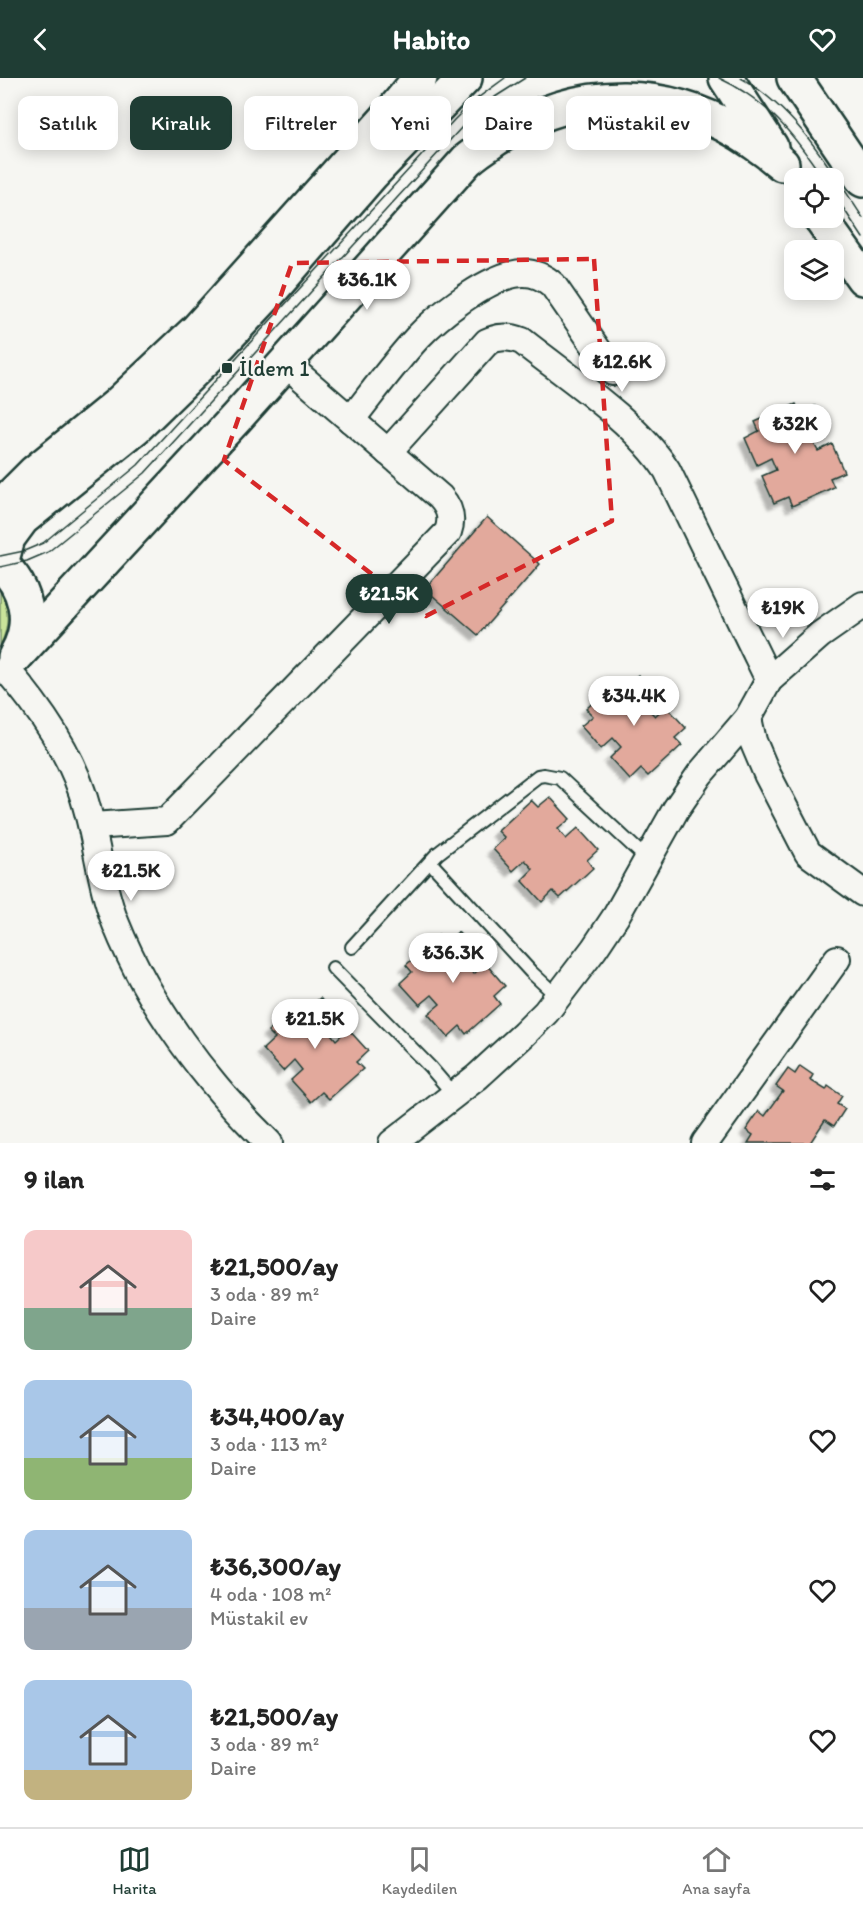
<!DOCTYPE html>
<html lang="tr">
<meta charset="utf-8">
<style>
:root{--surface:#fff;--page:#f2f2f2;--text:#222;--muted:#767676;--line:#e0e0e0;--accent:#1f3d34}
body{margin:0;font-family:Itim,sans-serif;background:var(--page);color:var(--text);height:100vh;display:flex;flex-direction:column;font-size:22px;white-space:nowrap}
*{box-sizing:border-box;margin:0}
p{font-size:20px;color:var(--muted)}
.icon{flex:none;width:33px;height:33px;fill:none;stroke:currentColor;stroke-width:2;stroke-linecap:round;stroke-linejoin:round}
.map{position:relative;height:1065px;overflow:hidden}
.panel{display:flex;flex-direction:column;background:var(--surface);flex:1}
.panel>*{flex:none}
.top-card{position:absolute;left:18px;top:18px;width:828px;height:54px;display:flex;gap:12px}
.fabs{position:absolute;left:784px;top:90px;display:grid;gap:12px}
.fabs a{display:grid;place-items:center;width:60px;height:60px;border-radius:12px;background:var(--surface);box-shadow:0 3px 15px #0003;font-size:30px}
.price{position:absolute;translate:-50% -51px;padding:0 14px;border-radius:21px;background:#fff;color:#222;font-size:20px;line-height:39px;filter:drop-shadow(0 2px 3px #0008)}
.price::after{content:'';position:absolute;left:50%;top:36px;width:18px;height:14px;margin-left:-9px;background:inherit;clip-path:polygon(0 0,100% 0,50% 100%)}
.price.active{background:var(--accent);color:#fff}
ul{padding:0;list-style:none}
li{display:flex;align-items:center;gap:18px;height:150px;padding:0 24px}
li span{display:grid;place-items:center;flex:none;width:168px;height:120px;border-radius:12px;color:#555}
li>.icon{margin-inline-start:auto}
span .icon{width:72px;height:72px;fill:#fffc;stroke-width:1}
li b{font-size:26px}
h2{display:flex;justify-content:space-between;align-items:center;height:72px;padding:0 24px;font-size:26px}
.tag{padding:0 21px;border-radius:12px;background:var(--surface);box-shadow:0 3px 15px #0003;font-size:21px;line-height:54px}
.tag.active{background:var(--accent);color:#fff}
header{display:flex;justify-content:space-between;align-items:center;height:78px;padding:0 24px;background:var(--accent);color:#fff;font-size:27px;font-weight:700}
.menu{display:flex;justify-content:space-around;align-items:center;height:84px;border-top:2px solid var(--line);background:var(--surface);font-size:16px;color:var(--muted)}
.menu a{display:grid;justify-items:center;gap:3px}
.menu .active{color:var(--accent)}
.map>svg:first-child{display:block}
.green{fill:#c9e49a;stroke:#749067;stroke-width:1.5}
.building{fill:#e2a99c;stroke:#1f3d34;stroke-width:1.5;filter:url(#shadow)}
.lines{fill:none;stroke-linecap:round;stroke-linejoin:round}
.lane-casing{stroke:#1f3d34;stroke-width:16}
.street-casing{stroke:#1f3d34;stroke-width:30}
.secondary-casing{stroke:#1f3d34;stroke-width:38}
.lane{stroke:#f6f6f2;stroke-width:12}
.street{stroke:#f6f6f2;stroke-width:26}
.secondary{stroke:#f6f6f2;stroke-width:33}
.tram{stroke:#1f3d34;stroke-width:1.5}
.marked{fill:none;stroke:#d62828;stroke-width:4.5;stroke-dasharray:12 8;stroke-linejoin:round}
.poi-dot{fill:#1f3d34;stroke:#f6f6f2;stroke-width:2}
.labels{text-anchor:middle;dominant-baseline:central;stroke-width:4.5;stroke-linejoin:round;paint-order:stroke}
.poi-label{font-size:22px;fill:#1f3d34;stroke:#f6f6f2;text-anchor:start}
</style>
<header><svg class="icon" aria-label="back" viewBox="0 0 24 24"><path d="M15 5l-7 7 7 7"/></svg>Habito<svg class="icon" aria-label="heart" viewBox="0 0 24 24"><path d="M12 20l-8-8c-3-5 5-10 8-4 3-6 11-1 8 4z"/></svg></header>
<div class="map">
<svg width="863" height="1065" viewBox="0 0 863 1065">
<defs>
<filter id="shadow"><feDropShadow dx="-5.5" dy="5.5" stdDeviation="1.5" flood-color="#0004"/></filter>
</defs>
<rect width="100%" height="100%" fill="#f6f6f2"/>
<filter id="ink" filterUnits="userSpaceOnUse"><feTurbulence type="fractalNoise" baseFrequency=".0167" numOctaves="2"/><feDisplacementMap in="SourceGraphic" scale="12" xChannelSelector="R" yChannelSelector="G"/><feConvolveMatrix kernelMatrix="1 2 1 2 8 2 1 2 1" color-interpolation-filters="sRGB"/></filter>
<g filter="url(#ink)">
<!-- green -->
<path class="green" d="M0,513C11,532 9,550 0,568Z"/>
<!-- building -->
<g class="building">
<path d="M796,326L800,335L815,328L827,355L812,362L818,373L832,366L844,394L830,400L834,409L792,428L788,419L774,425L762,398L776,392L771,380L757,387L745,360L759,353L755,344Z"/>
<path d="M487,439L540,486L478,557L425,511Z"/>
<path d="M638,597L658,619L646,629L655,638L666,628L686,650L675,660L682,667L648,698L641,691L630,702L610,680L621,669L613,660L601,671L581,648L593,638L586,631L620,600L626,607Z"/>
<path d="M550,719L570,741L558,751L566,761L578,750L598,772L587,782L593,790L560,820L553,813L542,824L522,802L533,791L525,782L513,793L493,771L505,760L498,753L531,722L538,729Z"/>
<path d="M458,854L477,876L466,886L474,896L485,885L505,908L494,918L500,926L466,956L460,948L448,959L428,936L440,926L432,917L420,927L400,905L412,894L406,887L439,857L446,864Z"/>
<path d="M320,920L340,942L328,952L336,962L348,951L368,973L356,984L363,991L329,1021L322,1014L311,1024L291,1002L302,992L294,982L283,993L263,971L275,960L268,953L302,923L308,930Z"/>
<path d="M800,988L813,997L810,1002L826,1012L828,1008L842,1018L837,1026L845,1031L834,1048L825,1042L810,1065H748L753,1057L746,1052L759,1033L765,1038L783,1013L776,1008L788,991L795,996Z"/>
</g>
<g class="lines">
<defs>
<g id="lane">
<path d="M430,784L531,894L558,919"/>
<path d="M352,869L437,776L538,698L544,697L560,700L647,781"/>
<path d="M333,890L430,989L454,1017"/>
</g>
<g id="street">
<path d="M351,342C373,314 394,285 418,259C440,236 492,195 524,195C536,195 545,200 553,207L613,294"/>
<path d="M388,374L487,264C499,258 509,258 522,263C570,301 634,342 667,392L769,602"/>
<path d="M6,591C37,627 67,668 82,714C97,757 99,804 116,846C149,928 206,1004 269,1065"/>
<path d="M748,640L753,663L767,696L808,775L863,815"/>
<path d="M92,748L167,743L448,454C453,440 450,430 440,419L285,285"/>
<path d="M392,1065L477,999L524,956L546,934L594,871L616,838L676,731L700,696L748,640L769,602L820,557L863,527"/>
<path d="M705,1065L837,881"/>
</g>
<g id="secondary">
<path d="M726,0L771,69"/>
<path d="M794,0L863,102"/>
<path d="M820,140L863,200"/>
<path d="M0,429L35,394L116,328L197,252L387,40L420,0"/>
<path d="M0,485C26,509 35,543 17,575"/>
<path d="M1,486L8,460L22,441L135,350L212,275L273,210L372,96L465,0"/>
<path d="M15,579L237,339L467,82C567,0 681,0 782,86"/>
</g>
</defs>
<!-- lane casing -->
<use href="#lane" class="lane-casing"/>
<!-- street casing -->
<use href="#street" class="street-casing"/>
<!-- secondary casing -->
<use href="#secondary" class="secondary-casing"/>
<!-- lane -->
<use href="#lane" class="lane"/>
<!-- street -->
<use href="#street" class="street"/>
<!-- secondary -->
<use href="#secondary" class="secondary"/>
<!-- tram -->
<g class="tram">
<path d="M719,0C767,22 795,58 823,100"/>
<path d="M741,0C797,33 828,87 863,140"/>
<path d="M834,116L863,160"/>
<path d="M0,478L24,473L43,465L138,387L454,42L471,25L505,0"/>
<path d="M0,489L27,483L48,474L145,395L462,49L495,19L525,0"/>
</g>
</g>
</g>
<!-- marked area -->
<path class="marked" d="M594,181L612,443L426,538L224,382L292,185Z"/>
<!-- markers -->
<rect class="poi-dot" x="221" y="284" width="12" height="12" rx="3"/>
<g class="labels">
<!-- poi labels -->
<g class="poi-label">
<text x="239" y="290">İldem 1</text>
</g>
</g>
</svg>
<div class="fabs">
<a><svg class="icon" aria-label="locate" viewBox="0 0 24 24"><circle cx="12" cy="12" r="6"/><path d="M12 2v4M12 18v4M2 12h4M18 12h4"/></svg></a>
<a><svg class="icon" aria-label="layers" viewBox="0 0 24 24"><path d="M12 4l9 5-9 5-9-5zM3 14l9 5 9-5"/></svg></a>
</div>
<b class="price" style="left:367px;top:233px">₺36.1K</b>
<b class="price" style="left:622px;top:315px">₺12.6K</b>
<b class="price" style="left:795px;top:377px">₺32K</b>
<b class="price active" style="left:389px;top:547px">₺21.5K</b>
<b class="price" style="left:783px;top:561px">₺19K</b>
<b class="price" style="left:634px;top:649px">₺34.4K</b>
<b class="price" style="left:131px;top:824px">₺21.5K</b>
<b class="price" style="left:453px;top:906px">₺36.3K</b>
<b class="price" style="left:315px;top:972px">₺21.5K</b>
<div class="top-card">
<a class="tag">Satılık</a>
<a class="tag active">Kiralık</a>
<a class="tag">Filtreler</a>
<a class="tag">Yeni</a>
<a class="tag">Daire</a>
<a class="tag">Müstakil ev</a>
</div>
</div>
<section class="panel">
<h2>9 ilan<svg class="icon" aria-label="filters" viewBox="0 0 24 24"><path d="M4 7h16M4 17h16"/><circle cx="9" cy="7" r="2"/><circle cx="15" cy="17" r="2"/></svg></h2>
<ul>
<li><span style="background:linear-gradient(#f6c9c9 65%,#7fa58c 0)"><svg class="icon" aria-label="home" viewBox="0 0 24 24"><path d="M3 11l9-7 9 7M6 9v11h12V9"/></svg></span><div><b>₺21,500/ay</b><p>3 oda · 89 m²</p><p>Daire</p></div><svg class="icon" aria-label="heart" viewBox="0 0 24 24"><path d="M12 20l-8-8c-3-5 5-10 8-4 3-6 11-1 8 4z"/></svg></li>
<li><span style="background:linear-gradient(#a9c7e8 65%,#8fb573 0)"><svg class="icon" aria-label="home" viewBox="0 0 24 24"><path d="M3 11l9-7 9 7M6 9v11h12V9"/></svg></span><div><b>₺34,400/ay</b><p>3 oda · 113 m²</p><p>Daire</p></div><svg class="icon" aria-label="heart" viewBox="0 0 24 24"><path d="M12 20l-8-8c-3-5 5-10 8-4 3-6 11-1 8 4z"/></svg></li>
<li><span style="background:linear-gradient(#a9c7e8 65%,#9aa5b1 0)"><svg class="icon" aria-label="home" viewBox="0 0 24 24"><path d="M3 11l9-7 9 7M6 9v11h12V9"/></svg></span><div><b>₺36,300/ay</b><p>4 oda · 108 m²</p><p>Müstakil ev</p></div><svg class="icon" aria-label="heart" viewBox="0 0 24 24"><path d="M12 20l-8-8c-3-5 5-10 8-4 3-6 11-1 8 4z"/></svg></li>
<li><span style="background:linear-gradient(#a9c7e8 75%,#c2b280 0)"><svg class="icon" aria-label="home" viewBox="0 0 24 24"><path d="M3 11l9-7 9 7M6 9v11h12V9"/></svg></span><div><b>₺21,500/ay</b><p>3 oda · 89 m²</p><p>Daire</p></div><svg class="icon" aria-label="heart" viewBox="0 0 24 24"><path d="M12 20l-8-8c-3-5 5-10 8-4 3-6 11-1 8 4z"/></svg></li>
</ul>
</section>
<nav class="menu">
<a class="active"><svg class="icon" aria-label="map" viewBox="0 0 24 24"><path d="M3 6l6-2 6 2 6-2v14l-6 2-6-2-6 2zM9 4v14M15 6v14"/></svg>Harita</a>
<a><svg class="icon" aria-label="saved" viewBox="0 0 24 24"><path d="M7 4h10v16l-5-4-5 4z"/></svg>Kaydedilen</a>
<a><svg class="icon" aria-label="home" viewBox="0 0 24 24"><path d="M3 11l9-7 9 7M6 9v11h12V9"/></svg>Ana sayfa</a>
</nav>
